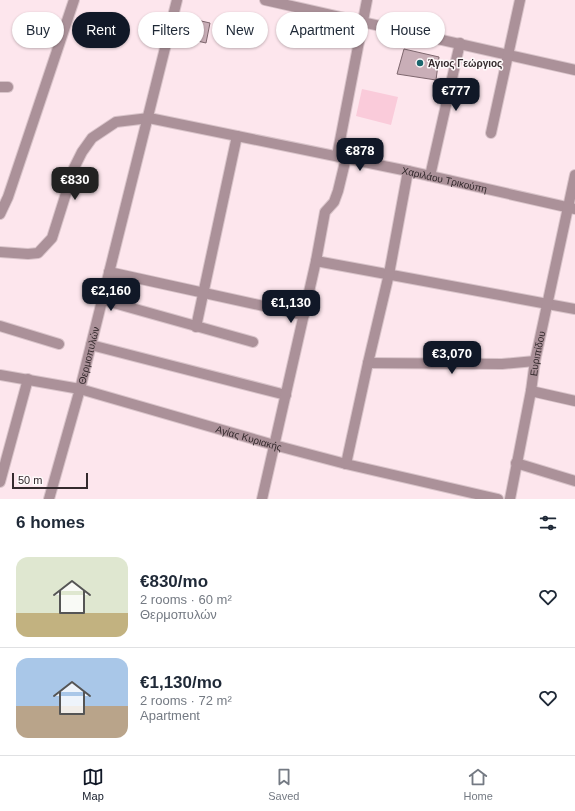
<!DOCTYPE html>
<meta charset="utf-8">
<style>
:root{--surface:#fff;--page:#f6f6f7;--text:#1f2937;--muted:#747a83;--line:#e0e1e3;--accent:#111827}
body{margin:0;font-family:Helvetica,sans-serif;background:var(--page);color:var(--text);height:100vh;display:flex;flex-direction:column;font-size:15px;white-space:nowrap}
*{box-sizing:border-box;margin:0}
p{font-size:13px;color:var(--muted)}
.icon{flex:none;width:22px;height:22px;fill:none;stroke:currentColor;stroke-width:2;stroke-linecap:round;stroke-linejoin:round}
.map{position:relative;height:499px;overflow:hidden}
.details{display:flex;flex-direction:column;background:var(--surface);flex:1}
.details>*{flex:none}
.banner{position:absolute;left:12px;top:12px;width:551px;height:36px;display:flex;gap:8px}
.scale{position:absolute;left:12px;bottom:10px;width:76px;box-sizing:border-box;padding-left:4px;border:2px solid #342a2d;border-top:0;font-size:11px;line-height:14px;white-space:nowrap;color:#342a2d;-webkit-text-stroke:3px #fef9fa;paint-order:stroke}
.price{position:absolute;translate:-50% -34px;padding:0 9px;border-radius:8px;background:var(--accent);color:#fff;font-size:13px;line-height:26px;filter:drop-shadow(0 1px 2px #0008)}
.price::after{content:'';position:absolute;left:50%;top:24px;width:12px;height:9px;margin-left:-6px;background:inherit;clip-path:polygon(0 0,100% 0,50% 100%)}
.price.current{background:#222;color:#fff}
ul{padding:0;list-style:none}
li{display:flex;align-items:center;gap:12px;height:100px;padding:0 16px}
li+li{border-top:1px solid var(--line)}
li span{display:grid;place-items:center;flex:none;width:112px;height:80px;border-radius:12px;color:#555}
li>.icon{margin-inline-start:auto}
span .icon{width:48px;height:48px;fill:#fffc;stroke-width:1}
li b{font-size:17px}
h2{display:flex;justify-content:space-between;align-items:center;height:48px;padding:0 16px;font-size:17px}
.tag{padding:0 14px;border-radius:18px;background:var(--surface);box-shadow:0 1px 3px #0004;font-size:14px;line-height:36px}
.tag.current{background:var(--accent);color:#fff}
.tab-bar{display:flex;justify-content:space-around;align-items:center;height:56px;border-top:1px solid var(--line);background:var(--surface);font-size:11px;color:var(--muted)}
.tab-bar a{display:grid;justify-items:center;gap:2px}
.tab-bar .current{color:var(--accent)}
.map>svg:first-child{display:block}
.green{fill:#facbda}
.building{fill:#c9aeb7;stroke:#7e676e}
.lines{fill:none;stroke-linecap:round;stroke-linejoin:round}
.minor-casing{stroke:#d9c4ca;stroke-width:12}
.minor{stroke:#ab9199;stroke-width:10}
.poi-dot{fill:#19666d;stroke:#fef9fa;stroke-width:1.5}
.labels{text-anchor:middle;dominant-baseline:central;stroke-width:3;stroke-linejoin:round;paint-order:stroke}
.poi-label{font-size:10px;font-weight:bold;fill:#342a2d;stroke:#fef9fa;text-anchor:start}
.street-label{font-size:10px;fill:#342a2d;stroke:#fef9fa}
</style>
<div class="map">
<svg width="575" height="499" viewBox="0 0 575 499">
<rect width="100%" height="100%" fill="#fde6ed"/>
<!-- green -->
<path class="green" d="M362,89L398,97L391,125L356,116Z"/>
<!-- building -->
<g class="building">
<path d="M184,17L210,23L206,43L180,37Z"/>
<path d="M404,49L439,57L436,80L397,74Z"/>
</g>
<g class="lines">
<defs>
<g id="minor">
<path d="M265,0L575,70"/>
<path d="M0,87H8"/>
<path d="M491,133L520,0"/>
<path d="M337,156L367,0"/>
<path d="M430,176L460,43"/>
<path d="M0,214L8,197L74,0"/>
<path id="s1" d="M0,252L28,254L38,253L52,238L74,168L82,152L92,138L116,122L149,118L408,171L575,209"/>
<path d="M316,261L575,309"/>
<path d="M109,272L304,315"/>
<path d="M103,300L253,342"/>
<path d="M0,326L59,344"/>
<path d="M196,327L237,136"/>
<path d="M91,345L286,395"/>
<path d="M368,363L502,364L535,361"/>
<path id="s2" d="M0,375L80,389L274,445L346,464L498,499"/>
<path d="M531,391L575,401"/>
<path d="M516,463L575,481"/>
<path d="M346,464L368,363L389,274L408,171"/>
<path d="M0,482L28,379"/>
<path id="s3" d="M49,499L80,389L177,0"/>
<path d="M262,499L316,261L325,212L334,202L338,191L346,158"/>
<path id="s4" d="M510,499L531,391L535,361L575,175"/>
</g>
</defs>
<!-- minor casing -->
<use href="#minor" class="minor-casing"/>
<!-- minor -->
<use href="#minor" class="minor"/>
</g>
<!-- markers -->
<circle class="poi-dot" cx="420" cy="63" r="4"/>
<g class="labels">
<!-- poi labels -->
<g class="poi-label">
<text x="428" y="63">Άγιος Γεώργιος</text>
</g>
<!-- street labels -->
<g class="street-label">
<text stroke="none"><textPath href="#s1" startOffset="531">Χαριλάου Τρικούπη</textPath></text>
<text stroke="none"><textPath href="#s4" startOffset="148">Ευριπίδου</textPath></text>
<text stroke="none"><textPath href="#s3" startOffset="149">Θερμοπυλών</textPath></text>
<text stroke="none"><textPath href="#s2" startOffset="257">Αγίας Κυριακής</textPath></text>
</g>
</g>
</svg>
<div class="scale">50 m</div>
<b class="price" style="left:456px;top:112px">€777</b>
<b class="price" style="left:360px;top:172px">€878</b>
<b class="price current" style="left:75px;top:201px">€830</b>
<b class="price" style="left:111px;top:312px">€2,160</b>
<b class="price" style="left:291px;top:324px">€1,130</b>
<b class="price" style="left:452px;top:375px">€3,070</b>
<div class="banner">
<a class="tag">Buy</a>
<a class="tag current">Rent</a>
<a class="tag">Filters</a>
<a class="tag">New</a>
<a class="tag">Apartment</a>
<a class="tag">House</a>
</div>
</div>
<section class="details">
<h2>6 homes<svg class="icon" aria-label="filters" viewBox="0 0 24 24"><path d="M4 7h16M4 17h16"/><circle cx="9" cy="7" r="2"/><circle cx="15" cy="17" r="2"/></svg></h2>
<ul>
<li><span style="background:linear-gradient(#dfe7d0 70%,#c2b280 0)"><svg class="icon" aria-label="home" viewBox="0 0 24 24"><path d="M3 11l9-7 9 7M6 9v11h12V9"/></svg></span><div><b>€830/mo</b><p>2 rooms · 60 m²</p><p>Θερμοπυλών</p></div><svg class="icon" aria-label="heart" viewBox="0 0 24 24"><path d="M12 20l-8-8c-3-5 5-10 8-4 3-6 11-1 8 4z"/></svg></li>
<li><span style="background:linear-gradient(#a9c7e8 60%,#b9a48a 0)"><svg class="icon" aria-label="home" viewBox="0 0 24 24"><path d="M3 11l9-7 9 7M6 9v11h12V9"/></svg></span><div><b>€1,130/mo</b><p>2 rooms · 72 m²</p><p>Apartment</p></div><svg class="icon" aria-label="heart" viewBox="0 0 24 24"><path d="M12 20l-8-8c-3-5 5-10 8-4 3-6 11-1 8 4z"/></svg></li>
</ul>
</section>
<nav class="tab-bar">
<a class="current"><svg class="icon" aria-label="map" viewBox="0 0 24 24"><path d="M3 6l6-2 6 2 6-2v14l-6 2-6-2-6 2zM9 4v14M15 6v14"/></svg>Map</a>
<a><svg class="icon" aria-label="saved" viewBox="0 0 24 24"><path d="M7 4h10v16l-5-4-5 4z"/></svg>Saved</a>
<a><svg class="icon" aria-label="home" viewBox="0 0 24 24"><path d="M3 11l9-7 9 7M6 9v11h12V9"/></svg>Home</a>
</nav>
